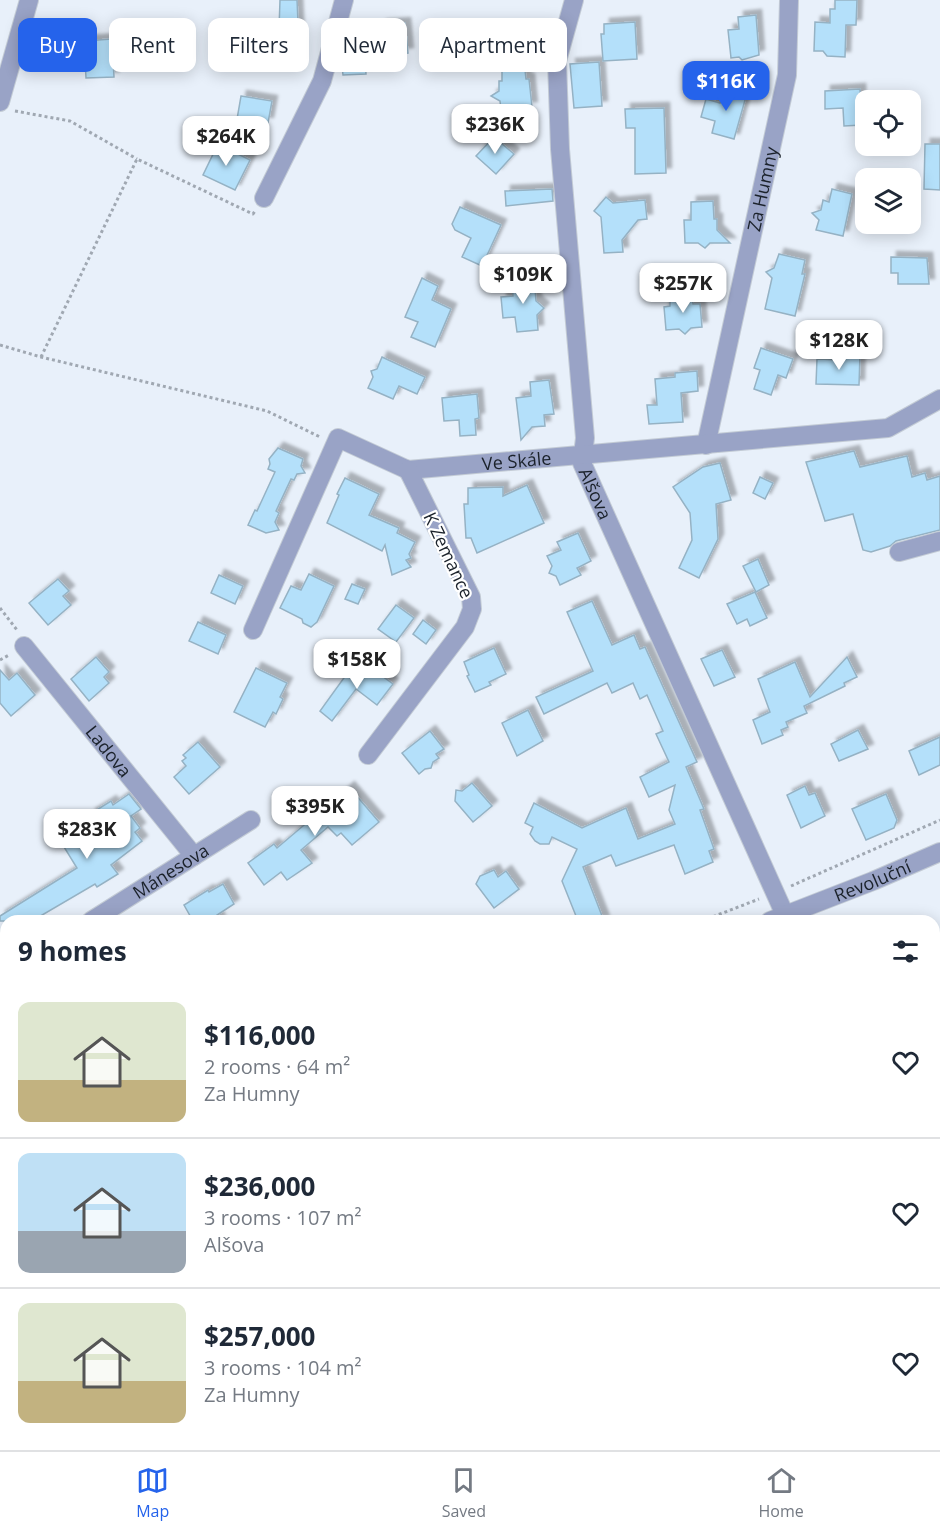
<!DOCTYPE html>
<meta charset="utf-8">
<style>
:root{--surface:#fff;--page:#f2f2f3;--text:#1f2937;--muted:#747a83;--line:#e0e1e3;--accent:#2563eb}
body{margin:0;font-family:"Open Sans",sans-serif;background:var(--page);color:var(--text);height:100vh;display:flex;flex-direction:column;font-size:22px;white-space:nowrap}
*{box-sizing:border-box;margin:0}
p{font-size:20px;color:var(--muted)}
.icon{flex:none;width:33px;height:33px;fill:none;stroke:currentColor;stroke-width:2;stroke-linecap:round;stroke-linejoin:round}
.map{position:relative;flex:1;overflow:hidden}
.drawer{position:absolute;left:0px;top:915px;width:940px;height:536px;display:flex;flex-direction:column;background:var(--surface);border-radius:18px 18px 0 0;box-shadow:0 3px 15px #0003}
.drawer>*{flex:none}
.hud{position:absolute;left:18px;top:18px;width:600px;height:54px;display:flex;gap:12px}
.tools{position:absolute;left:855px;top:90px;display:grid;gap:12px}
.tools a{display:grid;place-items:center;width:66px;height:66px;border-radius:12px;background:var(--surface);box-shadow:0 3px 15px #0003;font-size:30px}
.price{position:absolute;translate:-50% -51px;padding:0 14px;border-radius:12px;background:#fff;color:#222;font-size:20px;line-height:39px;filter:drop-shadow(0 2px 3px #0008)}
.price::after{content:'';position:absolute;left:50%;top:36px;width:18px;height:14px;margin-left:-9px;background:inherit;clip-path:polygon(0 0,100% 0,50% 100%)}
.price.current{background:var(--accent);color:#fff}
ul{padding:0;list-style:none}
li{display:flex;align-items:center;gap:18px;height:150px;padding:0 18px}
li+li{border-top:2px solid var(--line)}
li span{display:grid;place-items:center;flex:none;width:168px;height:120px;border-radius:12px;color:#555}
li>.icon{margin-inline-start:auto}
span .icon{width:72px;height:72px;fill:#fffc;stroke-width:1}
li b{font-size:26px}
h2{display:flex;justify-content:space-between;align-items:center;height:72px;padding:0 18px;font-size:26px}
.tag{padding:0 21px;border-radius:12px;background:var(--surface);box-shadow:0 3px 15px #0003;font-size:21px;line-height:54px}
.tag.current{background:var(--accent);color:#fff}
.tab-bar{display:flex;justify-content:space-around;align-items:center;height:84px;border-top:2px solid var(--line);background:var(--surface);font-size:16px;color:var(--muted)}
.tab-bar a{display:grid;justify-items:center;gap:3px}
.tab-bar .current{color:var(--accent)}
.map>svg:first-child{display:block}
.green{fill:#dcd8f4}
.building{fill:#b4e0fa;stroke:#95b2c4;stroke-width:1.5;filter:url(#shadow)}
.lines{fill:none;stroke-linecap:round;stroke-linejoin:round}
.minor-casing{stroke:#c3cbd5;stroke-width:20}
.path{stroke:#a0a8b2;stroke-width:3;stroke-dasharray:3 3;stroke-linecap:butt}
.minor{stroke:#99a3c6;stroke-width:18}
.labels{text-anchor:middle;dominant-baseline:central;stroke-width:4.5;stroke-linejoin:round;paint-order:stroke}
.street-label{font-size:18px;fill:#1b222b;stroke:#fff}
</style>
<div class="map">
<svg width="940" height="1450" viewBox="0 0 940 1450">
<defs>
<filter id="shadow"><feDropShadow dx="5.5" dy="-5.5" stdDeviation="1.5" flood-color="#0004"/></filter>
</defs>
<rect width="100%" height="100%" fill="#e8f0fa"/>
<!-- green -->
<path class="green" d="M0,1384L6,1390V1444L56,1445L61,1450H0Z"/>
<!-- building -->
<g class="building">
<path d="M280,0H297L299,45H295L296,68L267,69L266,54L252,55L250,31L279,29Z"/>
<path d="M835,0H857L856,25H846L845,57L827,56L823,51H814L815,22L830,23V9H835Z"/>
<path d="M756,15L759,55L742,60L739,57L731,58L728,30L739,29L738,17Z"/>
<path d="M635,22L637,59L603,61L601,34H604V24Z"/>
<path d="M405,23L408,53L396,54L392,58L383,52L381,25Z"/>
<path d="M112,39L114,77L86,78L84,41Z"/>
<path d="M365,57L366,74L343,75L341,58Z"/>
<path d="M599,62L602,106L574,108L570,64Z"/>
<path d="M525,70L526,79H529L532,107L501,110L500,101L491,96L499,91V81H502V71Z"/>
<path d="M724,87L747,93L734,139L712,133L715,121L701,117L706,99L720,103Z"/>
<path d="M860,89L862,125L844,126L843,108L825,109V91Z"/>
<path d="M241,96L272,101L268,123L237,119Z"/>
<path d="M664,108L666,173L635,174V128H626L625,109Z"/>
<path d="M494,137L514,154L496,174L476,156Z"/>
<path d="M218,144L250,160L235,190L203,175Z"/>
<path d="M925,144H940V190L924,189Z"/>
<path d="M552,189L553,201L506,206L505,191Z"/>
<path d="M832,189L852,194L843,236L816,230L819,220L812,213L821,210L823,200L829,202Z"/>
<path d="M606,197L613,203L645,200L647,219L638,220L622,240L623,252L604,253L601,217L594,211Z"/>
<path d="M713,201L714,219H717V230L730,243H710L705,248L698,243H685L684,220H691V202Z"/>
<path d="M460,207L501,225L482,266L462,257L471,238L455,230L452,224Z"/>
<path d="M779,254L805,260L802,274H805L795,316L765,309L772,278L766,272L774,268Z"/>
<path d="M891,257L927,258L929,284H898V273H891Z"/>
<path d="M534,277L536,301L544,308L537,315L538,330L517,332L515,317L503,318L501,297L513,296L512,279Z"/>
<path d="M422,278L438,286L432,300L451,309L435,347L411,337L418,322L405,317Z"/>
<path d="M692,295L693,304H700L702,327L691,328L685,334L679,329L666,330L664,307L670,306V297Z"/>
<path d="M761,348L793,359L786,378L778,375L771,395L754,389L760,370L754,368Z"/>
<path d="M842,354H860L859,385L816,384L817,359L842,360Z"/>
<path d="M382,357L425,377L417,394L399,386L393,399L368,388L373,377L371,371L377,369Z"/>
<path d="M697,371L698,391L681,393L683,422L649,424L647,405H657L655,379L675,377V373Z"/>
<path d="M549,380L554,414L544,415L545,426L532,427L521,440L516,398L531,396L530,382Z"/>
<path d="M477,394L479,418L475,419L476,435L460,436L459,420L444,421L442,398Z"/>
<path d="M278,448L303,459L301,466L305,473L297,474L294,480L291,479L276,511L279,513L275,522L279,530L266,533L248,525L255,510L257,511L275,472L268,469L270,464L269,459Z"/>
<path d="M854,451L860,467L907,456L912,477L925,473L927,480L940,476V530L896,541L890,546L871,552L863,550L853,514L825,521L806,462Z"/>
<path d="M720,463L731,500L716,504L718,539L699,578L679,568L692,540L690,513L673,487L703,467Z"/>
<path d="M760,477L773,483L765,499L753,493Z"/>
<path d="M345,478L379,494L369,515L399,528L397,533L415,542L409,554L411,558L406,560L411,567L392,575L385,545L382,551L327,523L339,495L337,494Z"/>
<path d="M527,485L544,523L477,553L471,538H466L464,504H468V488L503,487V496Z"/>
<path d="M578,533L591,561L577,568L581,575L560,585L556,576L549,573L552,566L547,556L561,550L557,542Z"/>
<path d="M758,559L769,585L756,592L743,566Z"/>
<path d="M309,574L334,586L317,622L311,627L303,623L302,619L280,608L291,586L301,590Z"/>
<path d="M219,575L243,586L235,604L211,593Z"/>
<path d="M58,579L69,591L63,596L71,605L48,625L29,603Z"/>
<path d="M352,584L365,589L358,604L345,599Z"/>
<path d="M755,592L767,618L750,626L747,619L737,624L727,604Z"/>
<path d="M592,601L612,645L634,635L640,649L645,647L697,762L686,767L704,809L700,810L714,849L709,851L713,862L685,874L674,845L616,866L611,855L583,867L604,921H578L562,881L577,849L552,837L549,844H540L535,841L530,834L533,827L525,823L534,803L582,828L626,808L638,839L675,824L669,810L675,785L649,797L640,777L669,762L656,734L663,731L647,695L640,699L633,683L612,693L607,683L544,714L536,697L593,671L567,612Z"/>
<path d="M396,605L414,618L396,642L378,629Z"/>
<path d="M423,620L436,630L426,644L413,634Z"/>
<path d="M198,622L226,635L218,654L189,641Z"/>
<path d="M494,648L506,674L489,682L491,685L475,692L467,676L469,675L464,662Z"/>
<path d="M722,650L735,677L714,686L701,659Z"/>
<path d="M96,657L109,672L104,677L109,683L89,701L71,679Z"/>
<path d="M847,657L857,677L844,683L845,686L804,706L807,713L786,722L788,727L781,730L783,735L762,744L753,720L770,712L758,679L795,662L810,697Z"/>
<path d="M364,663L393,684L377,705L356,689L332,721L320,711L346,675L352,679Z"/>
<path d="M256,668L287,683L280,697L283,699L276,714L273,712L265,727L234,712Z"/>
<path d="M0,670L9,680L17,673L35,695L11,716L0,703Z"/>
<path d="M528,710L543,741L517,756L502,723Z"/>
<path d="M858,730L868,749L839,761L831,744Z"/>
<path d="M430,731L444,749L436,754L439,758L433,762L431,768L425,769L419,774L402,753Z"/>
<path d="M940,737V765L919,775L909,751Z"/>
<path d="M198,742L220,767L189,794L174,777L186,766L182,761L186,758L183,755Z"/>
<path d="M472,783L492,806L473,822L455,801L456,790L462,791Z"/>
<path d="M805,786L809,795L815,793L825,816L801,828L787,795Z"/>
<path d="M349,787L379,822L352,845L341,833L337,836L328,827L301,850L312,863L287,880L281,872L264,885L248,863L274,844L277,848Z"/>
<path d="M129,794L141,809L131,816L140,828L135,832L142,841L111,865L118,874L97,887L95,884L32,921H0V916L77,868L64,847L97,825L90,814L111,801L113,805Z"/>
<path d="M886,794L897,820L894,828L866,840L852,809Z"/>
<path d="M494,870L498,877L506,871L519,889L494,908L476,884L480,876Z"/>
<path d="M223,884L234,904L217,915L220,921H193L184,905L208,890L209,892Z"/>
</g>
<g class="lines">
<defs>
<g id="minor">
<path id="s1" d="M574,0L557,61L560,149L585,438L582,463L785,915"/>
<path d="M0,102L29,0"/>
<path d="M264,198L322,81L344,0"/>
<path id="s2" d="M706,445L787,75L789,0"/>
<path d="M899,552L940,541"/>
<path id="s3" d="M253,630L338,438L408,470L888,428L940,399"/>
<path id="s4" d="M24,646L194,856"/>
<path d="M368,755L465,627L472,609L471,597L408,470"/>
<path id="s5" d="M91,921L251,820"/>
<path id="s6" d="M770,921L873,881L940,852"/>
<path d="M0,988L6,996"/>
<path d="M934,1082L940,1079"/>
<path d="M934,1182L940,1188"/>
<path d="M0,1223L6,1221"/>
<path d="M0,1347L6,1345"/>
<path d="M0,1376L6,1383"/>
<path d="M934,1435L940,1438"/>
<path d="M66,1444L75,1450"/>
<path d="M596,1444L604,1450"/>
<path d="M364,1450L375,1444"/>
</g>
</defs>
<!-- minor casing -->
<use href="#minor" class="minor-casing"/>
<!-- path -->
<g class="path">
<path d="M15,111L70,121L137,159"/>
<path d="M0,345L41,357L267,411L320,437"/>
<path d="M41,357L137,159L253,214L255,211"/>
<path d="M0,608L17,630"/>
<path d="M0,660L9,655"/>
<path d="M791,886L940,820"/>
<path d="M702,921L759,899"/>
<path d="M0,1201L6,1198"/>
</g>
<!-- minor -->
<use href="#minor" class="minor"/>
</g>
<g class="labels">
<!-- street labels -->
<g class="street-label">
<text stroke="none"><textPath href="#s2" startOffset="262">Za Humny</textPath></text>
<text stroke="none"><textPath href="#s3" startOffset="396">Ve Skále</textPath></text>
<text stroke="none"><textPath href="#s1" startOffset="500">Alšova</textPath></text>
<text transform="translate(449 555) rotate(65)">K Zemance</text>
<text stroke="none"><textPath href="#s4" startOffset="135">Ladova</textPath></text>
<text stroke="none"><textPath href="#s5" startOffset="94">Mánesova</textPath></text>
<text stroke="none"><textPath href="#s6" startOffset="110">Revoluční</textPath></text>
</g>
</g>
</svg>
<div class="tools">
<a><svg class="icon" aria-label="locate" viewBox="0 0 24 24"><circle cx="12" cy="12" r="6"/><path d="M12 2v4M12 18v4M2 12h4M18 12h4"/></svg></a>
<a><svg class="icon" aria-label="layers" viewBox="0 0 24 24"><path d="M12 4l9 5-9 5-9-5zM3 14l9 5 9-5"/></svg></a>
</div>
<b class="price current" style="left:726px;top:112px">$116K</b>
<b class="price" style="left:495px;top:155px">$236K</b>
<b class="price" style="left:226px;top:167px">$264K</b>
<b class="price" style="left:523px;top:305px">$109K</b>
<b class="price" style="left:683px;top:314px">$257K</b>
<b class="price" style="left:839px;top:371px">$128K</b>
<b class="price" style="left:357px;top:690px">$158K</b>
<b class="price" style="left:315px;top:837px">$395K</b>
<b class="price" style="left:87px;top:860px">$283K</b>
<div class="hud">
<a class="tag current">Buy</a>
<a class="tag">Rent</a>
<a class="tag">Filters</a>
<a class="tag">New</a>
<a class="tag">Apartment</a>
</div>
<section class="drawer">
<h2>9 homes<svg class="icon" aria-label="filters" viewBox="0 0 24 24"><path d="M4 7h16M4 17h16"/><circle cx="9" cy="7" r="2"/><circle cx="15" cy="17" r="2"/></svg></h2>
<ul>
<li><span style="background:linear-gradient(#dfe7d0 65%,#c2b280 0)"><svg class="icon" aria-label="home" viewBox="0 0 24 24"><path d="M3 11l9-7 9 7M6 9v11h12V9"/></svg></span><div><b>$116,000</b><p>2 rooms · 64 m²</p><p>Za Humny</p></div><svg class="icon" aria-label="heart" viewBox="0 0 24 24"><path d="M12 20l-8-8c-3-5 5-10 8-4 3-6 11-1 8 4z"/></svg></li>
<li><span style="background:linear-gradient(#bfe0f5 65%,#9aa5b1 0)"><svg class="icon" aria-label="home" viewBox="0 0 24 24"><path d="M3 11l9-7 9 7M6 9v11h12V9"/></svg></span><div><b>$236,000</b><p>3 rooms · 107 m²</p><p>Alšova</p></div><svg class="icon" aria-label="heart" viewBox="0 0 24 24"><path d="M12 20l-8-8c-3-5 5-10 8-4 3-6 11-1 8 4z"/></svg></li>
<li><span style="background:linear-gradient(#dfe7d0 65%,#c2b280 0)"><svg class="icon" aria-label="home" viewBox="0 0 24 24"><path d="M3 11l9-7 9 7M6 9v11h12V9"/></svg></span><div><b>$257,000</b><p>3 rooms · 104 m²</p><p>Za Humny</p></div><svg class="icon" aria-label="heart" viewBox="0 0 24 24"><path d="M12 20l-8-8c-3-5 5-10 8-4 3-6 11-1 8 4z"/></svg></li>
</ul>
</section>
</div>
<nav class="tab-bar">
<a class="current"><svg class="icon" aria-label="map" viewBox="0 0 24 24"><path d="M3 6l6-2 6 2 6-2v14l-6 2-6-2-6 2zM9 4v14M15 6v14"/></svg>Map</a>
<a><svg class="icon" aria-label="saved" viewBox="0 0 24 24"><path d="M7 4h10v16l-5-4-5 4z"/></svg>Saved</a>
<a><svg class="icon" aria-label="home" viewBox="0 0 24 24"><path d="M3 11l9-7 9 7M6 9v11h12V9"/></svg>Home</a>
</nav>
